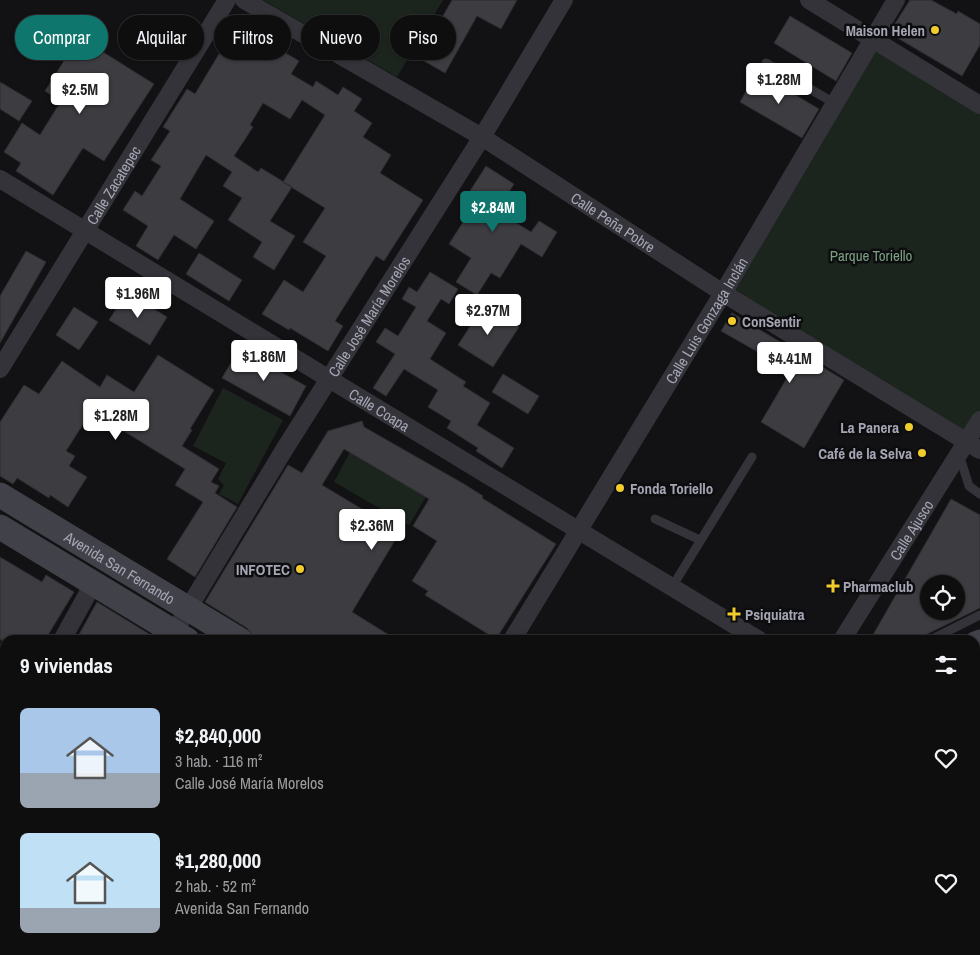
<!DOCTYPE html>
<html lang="es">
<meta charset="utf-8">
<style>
:root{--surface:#0e0e0f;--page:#171718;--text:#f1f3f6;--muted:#9b9c9e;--line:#2e2e2f;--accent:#0f766e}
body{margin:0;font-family:"Archivo Narrow",sans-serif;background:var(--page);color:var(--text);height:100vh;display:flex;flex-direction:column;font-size:19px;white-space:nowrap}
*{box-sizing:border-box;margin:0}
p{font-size:16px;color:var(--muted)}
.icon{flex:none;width:28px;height:28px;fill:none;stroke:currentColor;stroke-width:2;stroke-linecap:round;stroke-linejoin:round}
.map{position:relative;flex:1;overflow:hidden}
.details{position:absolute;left:0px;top:635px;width:980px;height:320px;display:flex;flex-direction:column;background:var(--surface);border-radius:15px 15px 0 0;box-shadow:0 1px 4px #0004,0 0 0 1px var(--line)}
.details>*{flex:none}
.guide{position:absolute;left:15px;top:15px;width:500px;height:45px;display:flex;gap:10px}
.fabs{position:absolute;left:920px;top:575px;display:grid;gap:10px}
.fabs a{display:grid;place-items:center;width:45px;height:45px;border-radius:50%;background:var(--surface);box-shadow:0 1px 4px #0004,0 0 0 1px var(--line);font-size:25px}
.price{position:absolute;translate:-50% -42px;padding:0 11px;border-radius:5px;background:#fff;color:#222;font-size:16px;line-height:32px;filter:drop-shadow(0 1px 2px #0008)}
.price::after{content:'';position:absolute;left:50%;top:30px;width:15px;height:11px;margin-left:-8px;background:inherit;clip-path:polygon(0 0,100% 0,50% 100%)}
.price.selected{background:var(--accent);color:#fff}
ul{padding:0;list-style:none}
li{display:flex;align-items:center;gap:15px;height:125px;padding:0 20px}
li span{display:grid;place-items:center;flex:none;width:140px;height:100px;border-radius:8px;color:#555}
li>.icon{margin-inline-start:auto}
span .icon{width:60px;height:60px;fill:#fffc;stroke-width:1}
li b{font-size:21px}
h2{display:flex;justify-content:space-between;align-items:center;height:60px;padding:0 20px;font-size:21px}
.tag{padding:0 18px;border-radius:22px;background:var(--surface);box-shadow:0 1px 4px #0004,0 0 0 1px var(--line);font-size:18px;line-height:45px}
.tag.selected{background:var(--accent);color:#fff}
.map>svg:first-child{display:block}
.green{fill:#1c241e}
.building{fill:#3d3c41;stroke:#2d2c30;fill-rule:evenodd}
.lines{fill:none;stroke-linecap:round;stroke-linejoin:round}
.lane{stroke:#333339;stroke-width:9}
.street{stroke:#333339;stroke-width:18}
.secondary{stroke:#414249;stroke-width:25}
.poi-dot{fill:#f1cc2d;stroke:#0d0d0f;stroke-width:2}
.labels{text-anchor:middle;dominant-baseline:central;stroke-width:5;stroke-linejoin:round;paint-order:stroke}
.poi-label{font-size:15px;font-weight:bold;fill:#a4a6b4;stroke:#0d0d0f;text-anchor:end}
.street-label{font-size:15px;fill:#a4a6b4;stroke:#0d0d0f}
.park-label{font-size:15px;fill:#7aa082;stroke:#0d0d0f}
</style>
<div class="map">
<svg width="980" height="955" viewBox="0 0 980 955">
<rect width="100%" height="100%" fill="#121214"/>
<!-- green -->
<g class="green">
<path d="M263,0H443L397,77Z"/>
<path d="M872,38L980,105V421L967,442L723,293Z"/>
<path d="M223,388L283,420L238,504L219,494L224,485L218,479L226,463L193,446Z"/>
<path d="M350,452L426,497L409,525L334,482Z"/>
<path d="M980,885V931L975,932V886Z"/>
<path d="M388,950H445L442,955H375Z"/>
</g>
<!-- building -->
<g class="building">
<path d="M452,0H517L501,29L477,16L445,73L419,58Z"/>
<path d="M910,0H931L957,14L958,11L980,24V45L962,76L889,33Z"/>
<path d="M790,16L852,53L836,81L774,43Z"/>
<path d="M237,24L299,61L291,74L313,87L316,81L338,95L343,87L362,99L354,111L372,123L363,137L391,155L380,173L423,200L384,261L376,256L335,321L343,326L328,351L290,328L289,330L262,314L284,280L303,292L326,256L303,242L325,208L283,182L325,115L302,100L290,119L263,103L250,125L253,127L234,156L258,172L261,168L292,187L270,221L295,236L274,270L253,257L262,242L228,220L242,198L223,186L232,172L206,155L180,199L214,221L196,249L174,235L158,260L136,246L148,226L123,210L135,191L142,196L161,166L151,160L170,131L163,127L187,89L195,94Z"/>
<path d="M79,37L154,84L104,161L83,148L53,195L16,171L21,163L4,152L22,123L40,135L61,101L45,91Z"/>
<path d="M757,72L819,109L802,138L740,102Z"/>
<path d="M0,82L32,101L19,121L0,109Z"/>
<path d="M486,166L514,184L497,211L531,232L539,221L557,232L542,257L521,244L500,278L491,273L477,295L456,282L471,258L449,244L472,208L463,202Z"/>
<path d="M26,251L46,262L0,343V296Z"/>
<path d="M199,253L242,280L229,301L186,274Z"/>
<path d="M430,272L458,289L449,304L441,299L427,321L446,333L430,359L466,382L463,386L490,403L477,425L514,448L502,468L476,451L478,448L447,428L451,421L428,407L438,390L404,369L386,396L373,388L395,354L376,342L385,328L398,336L416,307L402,299L409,287L417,292Z"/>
<path d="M127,292L167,317L150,345L109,320Z"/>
<path d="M484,305L519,327L493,367L458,345Z"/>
<path d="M74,307L98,322L79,350L56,335Z"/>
<path d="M732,313L844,380L804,448L761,422L791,371L721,331Z"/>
<path d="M239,349L306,386L290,416L222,378Z"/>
<path d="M158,355L214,390L190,429L192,430L182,446L219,469L211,482L219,486L215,493L237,507L195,577L167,559L203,502L175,485L185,469L106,420L104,424L89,415L66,451L75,456L69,466L87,477L68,507L50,495L49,498L17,478L13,484L0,476V422L24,385L39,394L62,361L100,387L107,375L134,392Z"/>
<path d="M503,374L539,396L528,414L492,392Z"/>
<path d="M362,421L364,427L464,484L483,496L482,498L556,544L496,639L425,595L428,591L412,581L437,541L413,526L429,499L344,449L322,485L400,532L352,612L397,640H256L247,628L205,602L288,465L302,473L328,431Z"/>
<path d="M951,499L980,515V608L915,640H870ZM929,584H956V611H929Z"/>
<path d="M0,557L42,582L46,575L74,592L45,640H0Z"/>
<path d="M97,602L159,640H76Z"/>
</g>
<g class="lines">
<!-- lane -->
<g class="lane">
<path d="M766,63L834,103"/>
<path d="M959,454L969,486L980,494"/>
<path d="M655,519L700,540"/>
<path d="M672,587L752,457"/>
<path d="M930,640L980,615"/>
</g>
<!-- street -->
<g class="street">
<path id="s1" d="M244,0L482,137L723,293L980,450"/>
<path d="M809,0L980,105"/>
<path id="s2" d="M0,179L759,640"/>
<path id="s3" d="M0,369L227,0"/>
<path id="s4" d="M174,632L284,450L482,137L564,0"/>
<path d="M62,640L93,584"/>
<path id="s5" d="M512,640L723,293L896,0"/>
<path id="s6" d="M842,640L980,420"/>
<path d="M0,754L5,745"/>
<path d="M0,904L5,907"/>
<path d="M0,930L5,920"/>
<path d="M84,950L93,955"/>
<path d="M255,955L258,950"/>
<path d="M351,955L364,950"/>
</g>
<!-- secondary -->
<g class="secondary">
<path id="s7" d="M0,495L240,640"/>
<path d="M0,527L187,640"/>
<path d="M975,644L980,642"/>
<path d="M975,688L980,685"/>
<path d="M588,950L591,955"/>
<path d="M626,950L629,955"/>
<path d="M449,955L453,950"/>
<path d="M488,955L493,950"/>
</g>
</g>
<!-- markers -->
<g class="poi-dot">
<circle cx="935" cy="30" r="5"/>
<circle cx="732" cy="321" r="5"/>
<circle cx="909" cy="427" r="5"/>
<circle cx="922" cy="453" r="5"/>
<circle cx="620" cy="488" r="5"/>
<circle cx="300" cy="569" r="5"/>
<path d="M830.5 578.5h5v5h5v5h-5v5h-5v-5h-5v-5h5z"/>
<path d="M731.5 606.5h5v5h5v5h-5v5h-5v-5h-5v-5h5z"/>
</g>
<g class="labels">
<!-- poi labels -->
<g class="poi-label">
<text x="925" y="30">Maison Helen</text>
<text x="742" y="321" text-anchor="start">ConSentir</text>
<text x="899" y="427">La Panera</text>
<text x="912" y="453">Café de la Selva</text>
<text x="630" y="488" text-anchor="start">Fonda Toriello</text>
<text x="290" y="569">INFOTEC</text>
<text x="843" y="586" text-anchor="start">Pharmaclub</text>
<text x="745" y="614" text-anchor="start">Psiquiatra</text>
</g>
<!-- street labels -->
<g class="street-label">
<text stroke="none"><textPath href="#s3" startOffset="216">Calle Zacatepec</textPath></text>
<text stroke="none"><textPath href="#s1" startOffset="431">Calle Peña Pobre</textPath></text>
<text stroke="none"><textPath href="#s4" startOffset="371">Calle José María Morelos</textPath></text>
<text stroke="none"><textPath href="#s5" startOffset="374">Calle Luis Gonzaga Inclán</textPath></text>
<text stroke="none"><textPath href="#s2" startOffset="444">Calle Coapa</textPath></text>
<text stroke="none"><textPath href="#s6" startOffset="130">Calle Ajusco</textPath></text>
<text stroke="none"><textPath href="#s7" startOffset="140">Avenida San Fernando</textPath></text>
</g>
<!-- park labels -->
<g class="park-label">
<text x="871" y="255">Parque Toriello</text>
</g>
</g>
</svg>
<div class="fabs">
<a><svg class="icon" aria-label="locate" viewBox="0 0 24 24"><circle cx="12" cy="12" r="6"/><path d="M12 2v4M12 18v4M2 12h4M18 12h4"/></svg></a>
</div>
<b class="price" style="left:779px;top:105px">$1.28M</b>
<b class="price" style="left:80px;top:115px">$2.5M</b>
<b class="price selected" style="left:493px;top:233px">$2.84M</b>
<b class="price" style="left:138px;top:319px">$1.96M</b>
<b class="price" style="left:488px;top:336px">$2.97M</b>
<b class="price" style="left:264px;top:382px">$1.86M</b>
<b class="price" style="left:790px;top:384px">$4.41M</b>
<b class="price" style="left:116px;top:441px">$1.28M</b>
<b class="price" style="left:372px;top:551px">$2.36M</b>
<div class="guide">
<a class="tag selected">Comprar</a>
<a class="tag">Alquilar</a>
<a class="tag">Filtros</a>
<a class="tag">Nuevo</a>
<a class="tag">Piso</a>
</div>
<section class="details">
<h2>9 viviendas<svg class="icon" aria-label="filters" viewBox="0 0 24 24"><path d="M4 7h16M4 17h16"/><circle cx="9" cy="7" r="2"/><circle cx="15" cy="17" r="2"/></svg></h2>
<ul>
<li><span style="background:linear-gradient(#a9c7e8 65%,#9aa5b1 0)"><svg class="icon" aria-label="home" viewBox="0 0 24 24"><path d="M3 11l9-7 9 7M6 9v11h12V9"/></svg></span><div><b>$2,840,000</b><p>3 hab. · 116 m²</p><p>Calle José María Morelos</p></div><svg class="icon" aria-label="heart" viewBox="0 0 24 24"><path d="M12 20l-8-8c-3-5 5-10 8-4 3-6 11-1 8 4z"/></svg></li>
<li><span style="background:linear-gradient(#bfe0f5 75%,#9aa5b1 0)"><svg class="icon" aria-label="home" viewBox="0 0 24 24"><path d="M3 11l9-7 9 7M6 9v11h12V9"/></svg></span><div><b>$1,280,000</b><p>2 hab. · 52 m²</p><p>Avenida San Fernando</p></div><svg class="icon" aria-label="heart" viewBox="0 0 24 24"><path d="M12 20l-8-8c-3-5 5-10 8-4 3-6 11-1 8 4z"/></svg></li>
</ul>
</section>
</div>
